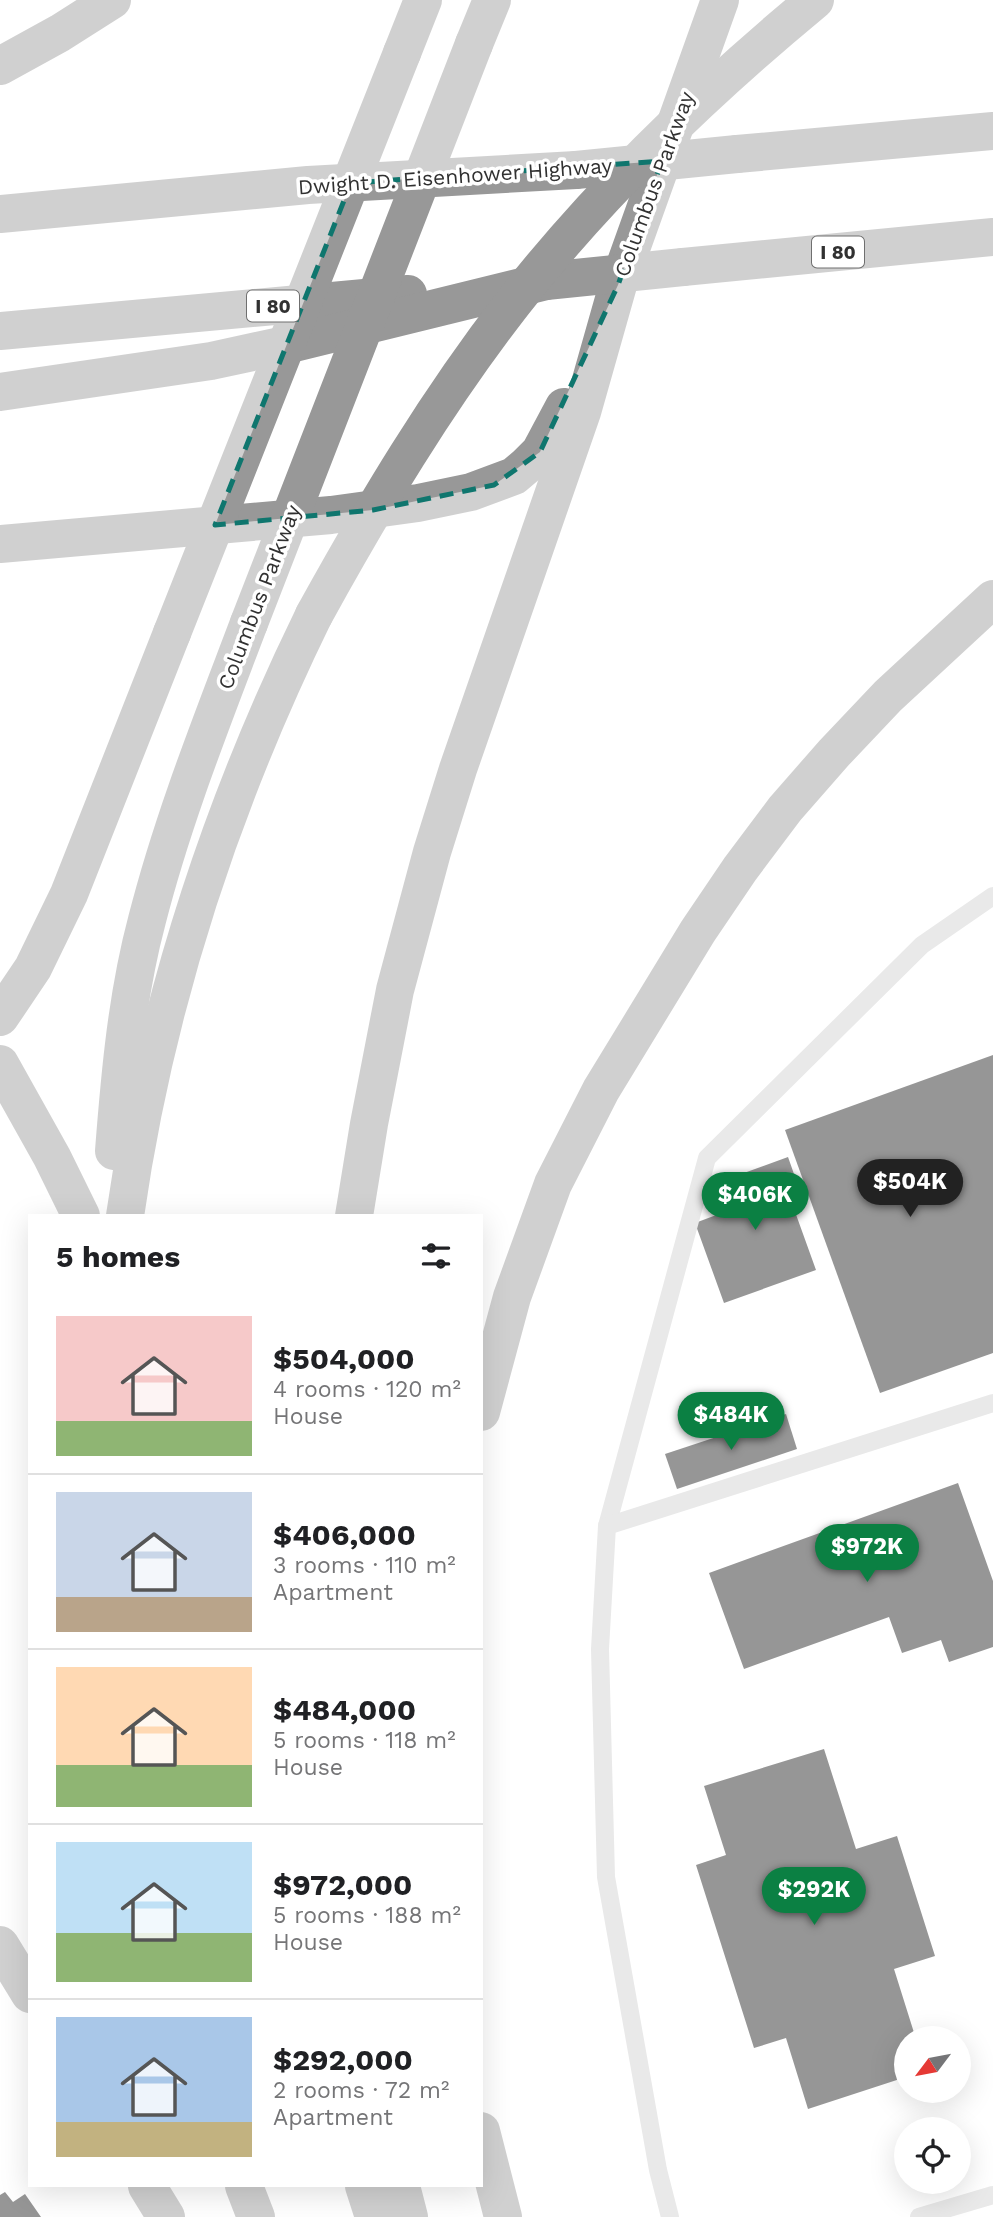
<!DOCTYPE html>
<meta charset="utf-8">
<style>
:root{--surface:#fff;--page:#f6f6f6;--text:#202124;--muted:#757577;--line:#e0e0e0;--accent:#0b8043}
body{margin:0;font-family:"Work Sans",sans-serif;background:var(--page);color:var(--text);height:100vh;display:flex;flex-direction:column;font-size:26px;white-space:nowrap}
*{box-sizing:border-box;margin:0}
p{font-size:23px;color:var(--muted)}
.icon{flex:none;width:38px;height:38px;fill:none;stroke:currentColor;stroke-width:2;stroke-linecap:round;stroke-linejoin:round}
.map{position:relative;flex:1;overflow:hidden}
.panel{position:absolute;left:28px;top:1214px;width:455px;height:973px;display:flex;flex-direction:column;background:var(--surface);border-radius:0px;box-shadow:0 7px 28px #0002}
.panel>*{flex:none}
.needle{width:46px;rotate:238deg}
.buttons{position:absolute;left:894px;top:2026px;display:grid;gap:14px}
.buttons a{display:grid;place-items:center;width:77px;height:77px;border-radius:50%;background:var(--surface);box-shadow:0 7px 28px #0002;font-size:35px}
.price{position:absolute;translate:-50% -60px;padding:0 16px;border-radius:24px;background:var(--accent);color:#fff;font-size:23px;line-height:46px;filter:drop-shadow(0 2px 4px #0008)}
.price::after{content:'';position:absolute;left:50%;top:42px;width:21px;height:16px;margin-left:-10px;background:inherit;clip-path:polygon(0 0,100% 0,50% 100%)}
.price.current{background:#222;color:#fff}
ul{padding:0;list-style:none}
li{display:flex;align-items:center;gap:21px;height:175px;padding:0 28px}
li+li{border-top:2px solid var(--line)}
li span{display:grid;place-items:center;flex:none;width:196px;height:140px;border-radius:0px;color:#555}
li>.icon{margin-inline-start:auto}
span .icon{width:84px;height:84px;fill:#fffc;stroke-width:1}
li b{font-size:30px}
h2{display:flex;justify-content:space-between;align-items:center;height:84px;padding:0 28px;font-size:30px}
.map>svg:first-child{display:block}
.building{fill:#181818}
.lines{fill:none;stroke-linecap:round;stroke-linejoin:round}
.lane{stroke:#cecece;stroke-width:18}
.highway{stroke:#989898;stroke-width:38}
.highway-bridge{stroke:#989898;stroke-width:38}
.marked{fill:none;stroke:#0f766e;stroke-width:5;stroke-dasharray:14 9;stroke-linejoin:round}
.labels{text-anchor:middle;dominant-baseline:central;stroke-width:7;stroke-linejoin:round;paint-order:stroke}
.shield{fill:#fff;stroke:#6f6f6f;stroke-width:2}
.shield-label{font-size:19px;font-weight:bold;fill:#313131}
.street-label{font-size:21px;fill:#313131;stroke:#fff}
</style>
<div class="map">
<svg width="993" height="2217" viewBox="0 0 993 2217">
<rect width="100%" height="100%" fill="#fff"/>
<!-- building -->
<g class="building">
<path d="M993,1055V1353L880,1393L785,1130Z"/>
<path d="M788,1157L800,1191L789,1195L816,1270L724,1303L695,1223L719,1214L708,1186Z"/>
<path d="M786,1414L797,1449L677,1489L665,1454Z"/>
<path d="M958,1483L993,1581V1647L949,1662L941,1640L902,1653L889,1617L744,1669L709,1573Z"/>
<path d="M824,1749L856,1849L897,1836L935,1956L894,1969L916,2039H906V2077L808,2109L786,2038L754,2048L696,1865L726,1855L704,1786Z"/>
<path d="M5,2192L13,2202L25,2194L41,2217H0V2195Z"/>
</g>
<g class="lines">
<!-- lane -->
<g class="lane">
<path d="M607,1526L707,1158L922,945L993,896"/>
<path d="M670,2217L658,2170L606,1877L600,1649L607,1526L993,1403"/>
<path d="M919,2217L993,2195"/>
</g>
<!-- highway -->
<g class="highway">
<path d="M474,44L492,0"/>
<path d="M402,53L423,0"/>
<path d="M0,66L60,33L112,0"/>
<path d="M737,154L993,131"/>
<path d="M0,214L308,185L576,170"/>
<path d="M683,267L993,237"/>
<path d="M0,331L408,294"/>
<path d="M0,392L211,361L294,343L546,281"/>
<path d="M0,544L331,515L418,503L471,492L514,476L527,465L540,452L564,407"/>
<path d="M0,1017L33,968L69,894L172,633"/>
<path d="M0,1064L52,1157L81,1216"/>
<path d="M114,1151C120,1073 127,995 147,920C173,818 212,721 249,623"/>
<path d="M125,1216C155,1006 221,805 314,615"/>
<path d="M354,1216L369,1124L395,990L432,852L458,769L582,412L618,285L720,0"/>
<path d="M481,1412L512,1297L553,1184L601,1090L698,931L740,869L785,809L834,753L888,696L993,599"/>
<path d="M0,1945L30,1994"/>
<path d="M481,2131L503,2217"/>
<path d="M147,2186L166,2217"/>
<path d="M244,2186L256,2217"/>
<path d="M364,2186L374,2217"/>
<path d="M401,2186L409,2217"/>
</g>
<!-- highway-bridge -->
<g class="highway-bridge">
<path d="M576,170L737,154"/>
<path d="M546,281L683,267"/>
<path d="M314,615C374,506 437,401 513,303C601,190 705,91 815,0"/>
<path d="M249,623L474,44"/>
<path d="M172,633L402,53"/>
</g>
</g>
<!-- marked area -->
<path d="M0 0H993V2217H0ZM662,161L618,285L540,452L494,485L373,510L215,525L351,183Z" fill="#fff" fill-opacity=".55" fill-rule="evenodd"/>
<path class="marked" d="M662,161L618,285L540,452L494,485L373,510L215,525L351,183Z"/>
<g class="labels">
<!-- shield labels -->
<g class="shield">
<rect x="812" y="236.5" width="52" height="31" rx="5"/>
<rect x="247" y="290.5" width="52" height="31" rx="5"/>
</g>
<g class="shield-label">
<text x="838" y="252">I 80</text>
<text x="273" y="306">I 80</text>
</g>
<!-- street labels -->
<g class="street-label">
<text transform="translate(455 176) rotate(-4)">Dwight D. Eisenhower Highway</text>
<text transform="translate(654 184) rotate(-70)">Columbus Parkway</text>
<text transform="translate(259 597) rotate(-69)">Columbus Parkway</text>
</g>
</g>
</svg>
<div class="buttons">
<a><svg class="needle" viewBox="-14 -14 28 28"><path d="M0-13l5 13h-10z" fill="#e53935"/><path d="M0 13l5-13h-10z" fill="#757577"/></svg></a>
<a><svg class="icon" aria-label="locate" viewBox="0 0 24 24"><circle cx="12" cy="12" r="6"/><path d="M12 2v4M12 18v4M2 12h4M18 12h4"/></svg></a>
</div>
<b class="price current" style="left:910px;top:1219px">$504K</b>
<b class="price" style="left:755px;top:1232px">$406K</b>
<b class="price" style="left:731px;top:1452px">$484K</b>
<b class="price" style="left:867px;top:1584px">$972K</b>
<b class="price" style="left:814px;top:1927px">$292K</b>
<section class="panel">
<h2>5 homes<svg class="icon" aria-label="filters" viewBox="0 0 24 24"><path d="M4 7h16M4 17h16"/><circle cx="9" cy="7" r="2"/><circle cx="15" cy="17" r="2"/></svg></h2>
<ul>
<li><span style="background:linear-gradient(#f6c9c9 75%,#8fb573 0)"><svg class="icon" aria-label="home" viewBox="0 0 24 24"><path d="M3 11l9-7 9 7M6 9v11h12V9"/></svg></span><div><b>$504,000</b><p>4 rooms · 120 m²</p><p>House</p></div></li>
<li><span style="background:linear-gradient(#c9d6e8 75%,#b9a48a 0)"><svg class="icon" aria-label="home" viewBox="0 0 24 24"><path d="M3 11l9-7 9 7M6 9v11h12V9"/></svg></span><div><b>$406,000</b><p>3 rooms · 110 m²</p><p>Apartment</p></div></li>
<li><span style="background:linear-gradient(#ffd9b3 70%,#8fb573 0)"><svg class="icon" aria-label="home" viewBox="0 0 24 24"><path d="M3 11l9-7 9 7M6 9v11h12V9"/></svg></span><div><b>$484,000</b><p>5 rooms · 118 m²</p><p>House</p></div></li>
<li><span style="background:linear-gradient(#bfe0f5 65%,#8fb573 0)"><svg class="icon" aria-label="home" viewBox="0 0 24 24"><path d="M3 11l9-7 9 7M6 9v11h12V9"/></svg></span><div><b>$972,000</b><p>5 rooms · 188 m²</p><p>House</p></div></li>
<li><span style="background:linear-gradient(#a9c7e8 75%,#c2b280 0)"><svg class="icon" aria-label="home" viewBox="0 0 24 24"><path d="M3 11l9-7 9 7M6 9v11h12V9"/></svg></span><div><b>$292,000</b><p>2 rooms · 72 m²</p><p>Apartment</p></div></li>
</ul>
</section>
</div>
